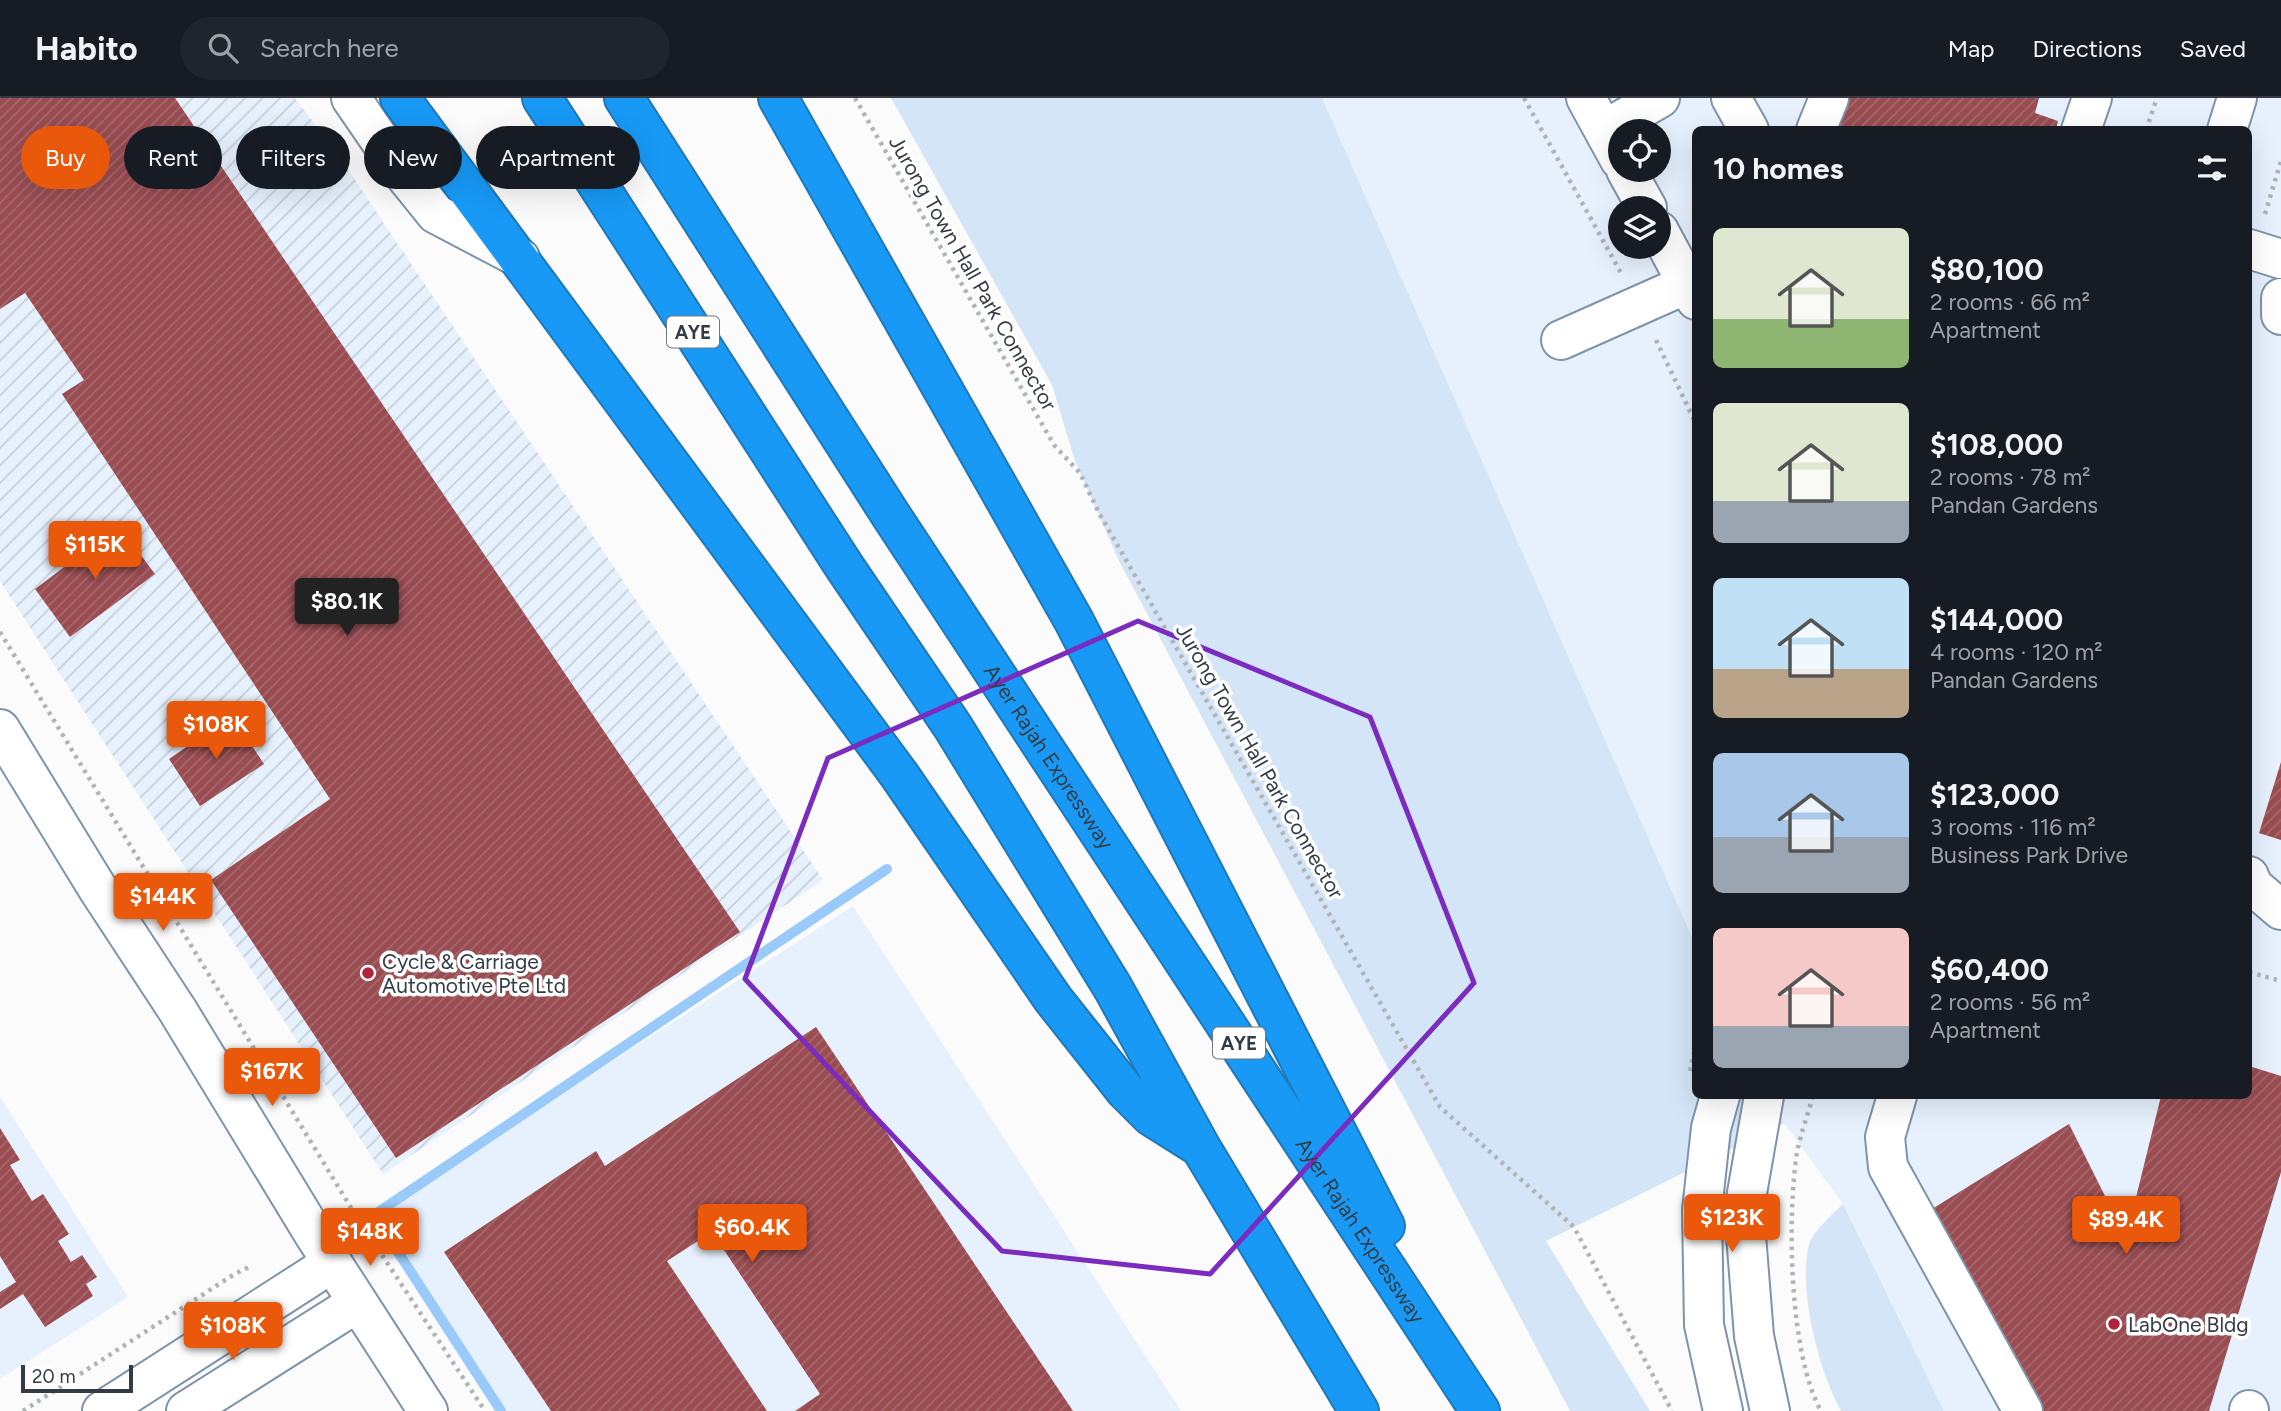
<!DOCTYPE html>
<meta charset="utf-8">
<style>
:root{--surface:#171b24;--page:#20242c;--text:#f1f3f6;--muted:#9ea1a6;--line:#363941;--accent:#ea580c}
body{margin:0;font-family:Figtree,sans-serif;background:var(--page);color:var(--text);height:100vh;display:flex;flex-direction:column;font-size:26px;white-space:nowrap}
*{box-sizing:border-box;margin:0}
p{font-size:23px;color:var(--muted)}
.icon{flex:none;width:38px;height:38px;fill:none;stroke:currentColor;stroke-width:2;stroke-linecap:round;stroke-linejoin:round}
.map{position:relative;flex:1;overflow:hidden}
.sheet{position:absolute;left:1692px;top:28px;width:560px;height:973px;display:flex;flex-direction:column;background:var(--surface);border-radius:10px;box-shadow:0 7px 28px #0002}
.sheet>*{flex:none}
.guide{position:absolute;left:21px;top:28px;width:665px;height:63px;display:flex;gap:14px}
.buttons{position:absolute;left:1608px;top:21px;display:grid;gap:14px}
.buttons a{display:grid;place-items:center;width:63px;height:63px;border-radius:50%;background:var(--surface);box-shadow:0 7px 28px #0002;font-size:35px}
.scale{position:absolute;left:21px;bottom:18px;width:112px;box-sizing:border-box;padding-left:7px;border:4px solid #333c45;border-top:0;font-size:19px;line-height:24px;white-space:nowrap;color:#333c45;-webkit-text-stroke:5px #fff;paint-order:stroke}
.price{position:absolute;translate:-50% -60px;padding:0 16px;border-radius:7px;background:var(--accent);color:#fff;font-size:23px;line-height:46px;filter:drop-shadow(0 2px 4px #0008)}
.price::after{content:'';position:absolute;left:50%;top:42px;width:21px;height:16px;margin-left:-10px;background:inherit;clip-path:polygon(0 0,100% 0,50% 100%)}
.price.active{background:#222;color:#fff}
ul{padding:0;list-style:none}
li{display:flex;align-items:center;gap:21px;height:175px;padding:0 21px}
li span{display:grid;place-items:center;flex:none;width:196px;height:140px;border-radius:10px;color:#555}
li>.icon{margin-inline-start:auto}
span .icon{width:84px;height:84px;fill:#fffc;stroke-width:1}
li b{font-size:30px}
h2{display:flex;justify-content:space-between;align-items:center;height:84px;padding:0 21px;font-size:30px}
.chip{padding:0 24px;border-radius:32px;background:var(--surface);box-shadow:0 7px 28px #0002;font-size:24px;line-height:63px}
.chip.active{background:var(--accent);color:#fff}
header{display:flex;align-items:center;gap:42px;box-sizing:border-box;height:98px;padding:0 35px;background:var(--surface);border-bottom:2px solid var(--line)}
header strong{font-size:33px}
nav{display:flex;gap:38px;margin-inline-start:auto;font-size:24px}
.search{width:490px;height:63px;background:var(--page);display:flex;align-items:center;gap:18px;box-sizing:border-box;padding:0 24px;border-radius:38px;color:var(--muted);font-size:26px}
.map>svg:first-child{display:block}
.built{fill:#e6f1fd;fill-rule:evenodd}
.industrial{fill:url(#industrial-furrows)}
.grass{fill:#d3e5f6}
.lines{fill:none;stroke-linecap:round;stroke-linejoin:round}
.stream{stroke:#99caf9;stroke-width:10}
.building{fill:url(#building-hatch)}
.minor-casing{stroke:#7e94aa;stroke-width:42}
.highway-casing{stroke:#2178b7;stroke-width:42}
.path{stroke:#b1b4b7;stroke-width:4.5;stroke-dasharray:3.5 5;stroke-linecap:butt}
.minor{stroke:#fff;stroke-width:38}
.highway{stroke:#1799f5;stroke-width:38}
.marked{fill:none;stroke:#7b2cbf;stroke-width:5;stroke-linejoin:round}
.poi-dot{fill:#b4213c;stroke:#fff;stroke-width:2.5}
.labels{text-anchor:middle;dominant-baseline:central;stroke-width:7;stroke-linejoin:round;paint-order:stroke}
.shield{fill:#fff;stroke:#70767d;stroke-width:2}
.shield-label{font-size:19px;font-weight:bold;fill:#333c45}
.street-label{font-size:21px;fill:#333c45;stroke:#fff}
.poi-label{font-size:21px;fill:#333c45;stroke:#fff;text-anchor:start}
</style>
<header>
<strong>Habito</strong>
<div class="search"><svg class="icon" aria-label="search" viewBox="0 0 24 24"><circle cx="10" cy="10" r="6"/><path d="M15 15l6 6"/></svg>Search here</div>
<nav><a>Map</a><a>Directions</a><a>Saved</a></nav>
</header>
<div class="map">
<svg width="2281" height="1313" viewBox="0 0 2281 1313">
<defs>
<pattern id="industrial-furrows" width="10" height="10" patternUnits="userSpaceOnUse" patternTransform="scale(1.75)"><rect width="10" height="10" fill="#e6f1fd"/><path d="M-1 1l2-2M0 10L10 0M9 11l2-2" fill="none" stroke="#c6d0da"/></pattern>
<pattern id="building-hatch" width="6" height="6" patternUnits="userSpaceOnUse" patternTransform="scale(1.75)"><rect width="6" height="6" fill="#9a4c51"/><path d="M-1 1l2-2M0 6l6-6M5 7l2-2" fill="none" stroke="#a46a6e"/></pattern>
</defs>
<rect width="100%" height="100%" fill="#fbfbfb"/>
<!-- built -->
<g class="built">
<path d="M1322,0H2281V1313H1944L1843,1106L1784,1025L1771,998H2249V32H1696V848ZM1620,33H1659V72H1620ZM1620,110H1659V149H1620Z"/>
<path d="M853,808L1181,1313H501L374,1117Z"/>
<path d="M0,999L128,1199L0,1281Z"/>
</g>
<!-- industrial -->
<path class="industrial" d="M0,0H295L341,61L823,782L383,1076L0,483Z"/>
<!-- grass -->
<g class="grass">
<path d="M891,0H1322L1696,848V998H1771L1784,1025L1546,1143L1650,1313H1570L1118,461L1075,363L1052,287Z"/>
<path d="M1843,1106L1944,1313H1841C1819,1273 1798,1193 1809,1147C1812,1134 1833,1116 1843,1106Z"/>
</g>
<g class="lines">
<!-- stream -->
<path class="stream" d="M501,1313L374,1117L887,771"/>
</g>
<!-- building -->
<g class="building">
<path d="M0,0H175L740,834L396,1060L211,782L330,701L62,296L84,282L25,195L0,211Z"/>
<path d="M1843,0H2039L2035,15L2058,23L2056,32H1833Z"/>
<path d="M119,428L155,476L70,539L35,491Z"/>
<path d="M232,618L264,666L200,708L169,661Z"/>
<path d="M2281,664V742L2259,735Z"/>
<path d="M816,929L1073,1313H795L820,1296L712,1134L667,1163L767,1313H551L444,1154L596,1053L605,1068Z"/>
<path d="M2249,968L2281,978V1074L2209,1313H2039L1932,1111L2069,1026L2126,1140L2161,998H2249Z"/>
<path d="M0,1030L20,1062L10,1067L32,1103L43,1096L69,1136L58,1143L71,1164L82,1157L97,1179L86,1186L93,1198L45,1229L23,1196L0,1211V1194L16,1184L0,1158Z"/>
</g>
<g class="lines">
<defs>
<g id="minor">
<path d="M351,0L399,70L436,116L520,160"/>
<path d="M1586,0L1620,62"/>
<path d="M1731,0L1749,32"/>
<path d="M1604,32L1660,0"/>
<path d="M1816,32L1829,0"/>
<path d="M2081,32L2092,0"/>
<path d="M2227,32L2237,0"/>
<path d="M1626,72L1647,110"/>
<path d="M1659,133L1696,202"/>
<path d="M2249,151L2281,161"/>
<path d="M2281,200V217"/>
<path d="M1561,242L1687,186"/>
<path d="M0,631L98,791L178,913L315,1138L428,1313"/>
<path d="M2249,778L2253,788L2281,812"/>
<path d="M1720,998L1711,1030L1702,1112L1704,1227L1723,1313"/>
<path d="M1764,998L1744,1112L1754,1238L1770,1313"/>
<path d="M1897,998L1885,1039L1888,1069L2023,1313"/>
<path d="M102,1313L332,1165"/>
<path d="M186,1313L357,1205"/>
<path d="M2249,1313V1312"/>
</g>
<g id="highway">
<path d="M400,0L900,678L1053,901L1125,992L1151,1018L1197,1047"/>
<path d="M542,0L844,468L953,629L1113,890L1201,1050L1359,1313"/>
<path id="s1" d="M624,0L892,419L1480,1313"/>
<path d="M778,0L1074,523L1385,1128"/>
</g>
</defs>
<!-- minor casing -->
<use href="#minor" class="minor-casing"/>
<!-- highway casing -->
<use href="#highway" class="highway-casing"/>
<!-- path -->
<g class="path">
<path d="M855,0L1054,347L1080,375L1099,415L1440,1009L1574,1129L1672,1313"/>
<path d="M1524,0L1621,175"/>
<path d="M2146,32L2157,0"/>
<path d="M2265,116L2281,63"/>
<path d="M1656,242L1696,326"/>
<path d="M0,534L353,1113L485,1313"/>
<path d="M2249,874L2281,883"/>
<path d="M1690,973L1696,946"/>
<path d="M1813,998C1808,1016 1801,1035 1797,1054C1787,1119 1789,1256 1821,1313"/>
<path d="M23,1313L233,1177L251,1168"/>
</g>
<!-- minor -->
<use href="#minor" class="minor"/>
<!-- highway -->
<use href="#highway" class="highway"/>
</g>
<!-- marked area -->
<path class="marked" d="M1138,523L1370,619L1474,885L1210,1176L1002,1153L745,881L828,660Z"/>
<!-- markers -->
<g class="poi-dot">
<circle cx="368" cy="875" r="7"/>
<circle cx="2114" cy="1226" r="7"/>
</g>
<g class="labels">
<!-- shield labels -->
<g class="shield">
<rect x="667" y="218.5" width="52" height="31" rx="5"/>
<rect x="1213" y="929.5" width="52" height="31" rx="5"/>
</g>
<g class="shield-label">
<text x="693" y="234">AYE</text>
<text x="1239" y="945">AYE</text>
</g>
<!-- street labels -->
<g class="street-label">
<text transform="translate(973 175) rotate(60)">Jurong Town Hall Park Connector</text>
<text stroke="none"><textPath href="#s1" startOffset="784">Ayer Rajah Expressway</textPath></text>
<text transform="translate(1260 663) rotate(60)">Jurong Town Hall Park Connector</text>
<text stroke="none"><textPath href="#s1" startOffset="1351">Ayer Rajah Expressway</textPath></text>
</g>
<!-- poi labels -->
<g class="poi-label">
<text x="382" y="863">Cycle &amp; Carriage<tspan x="382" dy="24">Automotive Pte Ltd</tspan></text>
<text x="2128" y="1226">LabOne Bldg</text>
</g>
</g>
</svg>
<div class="buttons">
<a><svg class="icon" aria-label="locate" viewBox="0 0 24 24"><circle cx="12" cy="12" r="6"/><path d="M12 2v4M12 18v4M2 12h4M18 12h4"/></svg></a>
<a><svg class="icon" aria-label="layers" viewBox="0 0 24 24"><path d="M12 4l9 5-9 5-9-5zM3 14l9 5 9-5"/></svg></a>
</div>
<div class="scale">20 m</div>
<b class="price" style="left:95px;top:483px">$115K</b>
<b class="price active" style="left:347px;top:540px">$80.1K</b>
<b class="price" style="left:216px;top:663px">$108K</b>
<b class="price" style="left:163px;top:835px">$144K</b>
<b class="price" style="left:272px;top:1010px">$167K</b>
<b class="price" style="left:1732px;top:1156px">$123K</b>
<b class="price" style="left:2126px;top:1158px">$89.4K</b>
<b class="price" style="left:752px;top:1166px">$60.4K</b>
<b class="price" style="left:370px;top:1170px">$148K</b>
<b class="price" style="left:233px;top:1264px">$108K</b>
<div class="guide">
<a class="chip active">Buy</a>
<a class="chip">Rent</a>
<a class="chip">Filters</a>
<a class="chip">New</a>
<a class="chip">Apartment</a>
</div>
<section class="sheet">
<h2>10 homes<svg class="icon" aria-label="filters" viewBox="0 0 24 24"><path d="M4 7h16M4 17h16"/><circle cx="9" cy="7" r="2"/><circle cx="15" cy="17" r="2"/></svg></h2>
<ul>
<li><span style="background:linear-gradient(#dfe7d0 65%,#8fb573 0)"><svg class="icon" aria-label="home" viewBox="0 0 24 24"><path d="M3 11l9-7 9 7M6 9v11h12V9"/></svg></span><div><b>$80,100</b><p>2 rooms · 66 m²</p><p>Apartment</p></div></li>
<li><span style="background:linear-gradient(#dfe7d0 70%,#9aa5b1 0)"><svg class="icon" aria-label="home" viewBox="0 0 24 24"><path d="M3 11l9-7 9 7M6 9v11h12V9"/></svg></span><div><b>$108,000</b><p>2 rooms · 78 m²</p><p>Pandan Gardens</p></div></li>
<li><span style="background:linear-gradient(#bfe0f5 65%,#b9a48a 0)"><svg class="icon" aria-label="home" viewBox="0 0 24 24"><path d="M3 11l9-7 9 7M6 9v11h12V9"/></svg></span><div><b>$144,000</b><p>4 rooms · 120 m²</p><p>Pandan Gardens</p></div></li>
<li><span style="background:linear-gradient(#a9c7e8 60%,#9aa5b1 0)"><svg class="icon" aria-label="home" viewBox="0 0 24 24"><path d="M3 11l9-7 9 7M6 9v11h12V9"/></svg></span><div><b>$123,000</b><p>3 rooms · 116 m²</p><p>Business Park Drive</p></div></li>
<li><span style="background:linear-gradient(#f6c9c9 70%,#9aa5b1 0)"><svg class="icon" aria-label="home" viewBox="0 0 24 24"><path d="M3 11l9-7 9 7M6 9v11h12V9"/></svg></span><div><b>$60,400</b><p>2 rooms · 56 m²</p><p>Apartment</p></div></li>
</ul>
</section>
</div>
